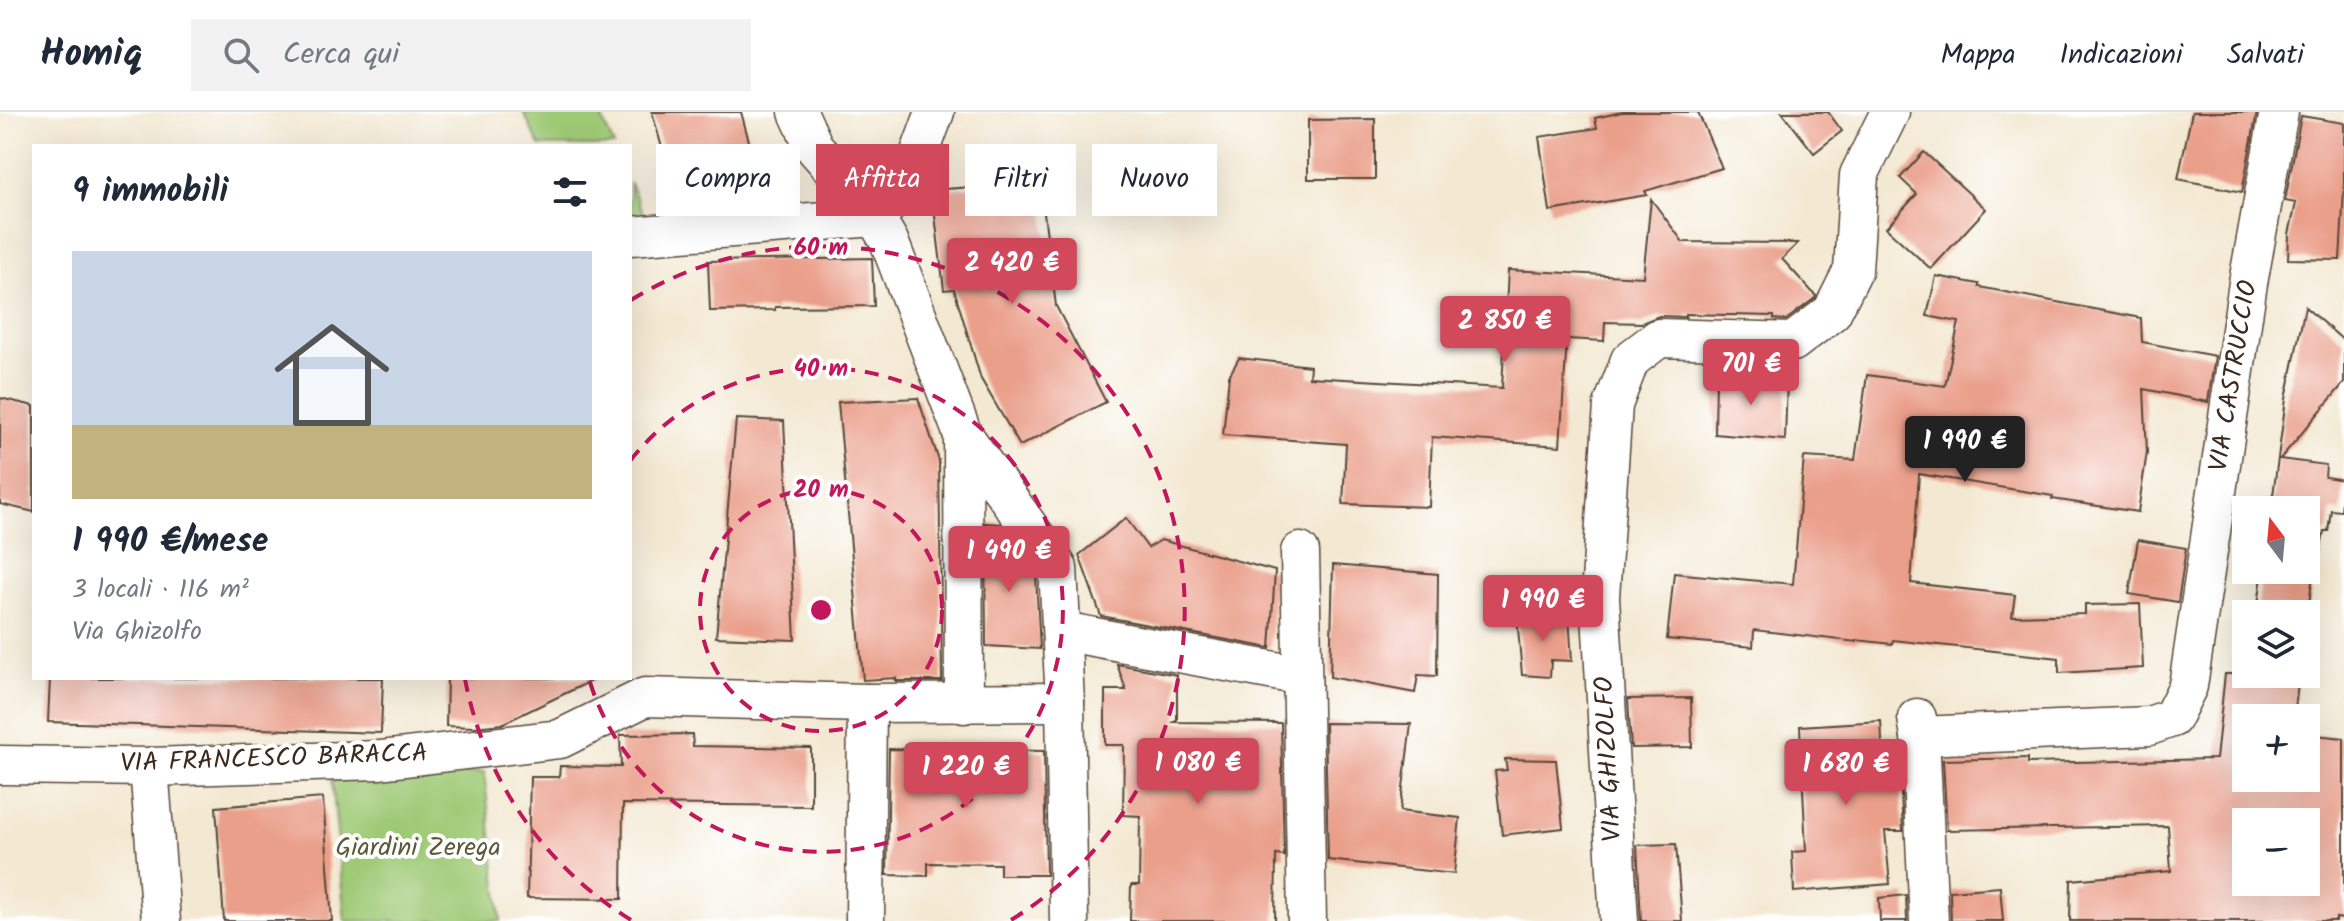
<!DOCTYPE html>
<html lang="it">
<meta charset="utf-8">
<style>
:root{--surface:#fff;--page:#f2f2f3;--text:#1f2937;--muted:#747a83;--line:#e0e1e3;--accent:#d1495b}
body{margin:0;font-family:Kalam,sans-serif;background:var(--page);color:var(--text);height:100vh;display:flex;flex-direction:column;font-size:30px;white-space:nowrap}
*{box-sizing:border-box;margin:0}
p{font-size:26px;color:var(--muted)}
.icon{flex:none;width:44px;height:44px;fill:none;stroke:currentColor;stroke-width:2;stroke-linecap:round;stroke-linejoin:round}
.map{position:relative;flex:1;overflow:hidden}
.panel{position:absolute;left:32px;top:32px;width:600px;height:536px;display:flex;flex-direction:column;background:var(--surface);border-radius:0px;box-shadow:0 8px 32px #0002}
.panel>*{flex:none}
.banner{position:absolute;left:656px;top:32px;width:760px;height:72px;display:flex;gap:16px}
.needle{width:52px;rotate:344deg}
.tools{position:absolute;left:2232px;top:384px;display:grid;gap:16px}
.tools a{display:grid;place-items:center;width:88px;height:88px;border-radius:0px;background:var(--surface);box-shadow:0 8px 32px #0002;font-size:40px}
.price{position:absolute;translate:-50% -68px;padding:0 18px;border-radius:8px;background:var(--accent);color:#fff;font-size:26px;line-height:52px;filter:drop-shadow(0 2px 4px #0008)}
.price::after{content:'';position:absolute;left:50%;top:48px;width:24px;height:18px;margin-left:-12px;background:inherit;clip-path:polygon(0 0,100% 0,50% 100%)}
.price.active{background:#222;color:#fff}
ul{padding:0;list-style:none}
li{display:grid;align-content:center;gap:16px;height:424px;padding:0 40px}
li+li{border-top:2px solid var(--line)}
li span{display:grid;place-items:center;height:248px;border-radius:0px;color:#555}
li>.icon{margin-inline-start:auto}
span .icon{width:144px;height:144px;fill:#fffc;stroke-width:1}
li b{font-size:34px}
h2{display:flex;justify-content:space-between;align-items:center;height:96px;padding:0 40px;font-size:34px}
.chip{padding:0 28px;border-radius:0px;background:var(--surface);box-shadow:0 8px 32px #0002;font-size:28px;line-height:72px}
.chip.active{background:var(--accent);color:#fff}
header{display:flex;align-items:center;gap:48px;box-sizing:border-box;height:112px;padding:0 40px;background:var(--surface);border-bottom:2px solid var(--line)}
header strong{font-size:38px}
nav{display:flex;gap:44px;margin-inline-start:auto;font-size:28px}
.search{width:560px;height:72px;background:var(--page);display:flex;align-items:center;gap:20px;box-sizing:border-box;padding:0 28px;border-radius:0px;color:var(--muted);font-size:30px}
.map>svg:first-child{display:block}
.green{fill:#9ec975;stroke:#6c7a4a;stroke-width:2}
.building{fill:#ea9f8a;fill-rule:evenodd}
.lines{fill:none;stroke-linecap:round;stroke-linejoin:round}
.minor-casing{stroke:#574639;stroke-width:41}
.minor{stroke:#fff;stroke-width:38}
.ring{fill:none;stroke:#c2185b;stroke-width:4;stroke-dasharray:14 10}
.labels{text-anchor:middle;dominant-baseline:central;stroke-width:8;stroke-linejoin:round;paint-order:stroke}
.street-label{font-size:26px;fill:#3b2a1e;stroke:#fff}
.park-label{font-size:26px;fill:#595a38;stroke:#fff}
.centre{fill:#c2185b;stroke:#fff;stroke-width:4}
.ring-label{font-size:24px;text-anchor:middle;font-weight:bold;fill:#c2185b;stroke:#fff;stroke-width:8;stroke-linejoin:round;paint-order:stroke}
</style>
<header>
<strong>Homiq</strong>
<div class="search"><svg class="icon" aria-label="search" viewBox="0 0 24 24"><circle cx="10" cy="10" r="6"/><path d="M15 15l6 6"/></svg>Cerca qui</div>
<nav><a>Mappa</a><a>Indicazioni</a><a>Salvati</a></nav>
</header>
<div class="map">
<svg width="2344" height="809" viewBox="0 0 2344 809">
<rect width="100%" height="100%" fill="#fff"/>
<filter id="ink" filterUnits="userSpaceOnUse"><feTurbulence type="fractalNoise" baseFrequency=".0125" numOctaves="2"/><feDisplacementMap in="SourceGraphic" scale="16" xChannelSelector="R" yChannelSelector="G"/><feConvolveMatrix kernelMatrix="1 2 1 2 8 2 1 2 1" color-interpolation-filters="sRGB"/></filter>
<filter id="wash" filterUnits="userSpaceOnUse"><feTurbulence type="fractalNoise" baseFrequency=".006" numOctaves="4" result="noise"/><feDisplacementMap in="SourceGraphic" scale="32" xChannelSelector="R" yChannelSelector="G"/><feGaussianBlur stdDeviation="1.8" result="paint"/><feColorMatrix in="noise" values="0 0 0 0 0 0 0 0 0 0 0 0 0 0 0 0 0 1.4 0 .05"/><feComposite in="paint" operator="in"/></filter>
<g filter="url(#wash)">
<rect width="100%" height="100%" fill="#f3e8d1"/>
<!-- green -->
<g class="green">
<path d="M523,0H599L614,34H540Z"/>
<path d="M630,71L644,103L630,106Z"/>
<path d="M484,660L501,809H345L332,667Z"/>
</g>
<g id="blocks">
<!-- building -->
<g class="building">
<path d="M652,0H741L759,66L677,89Z"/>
<path d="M1622,0H1698L1722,56L1645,79L1647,83L1550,99L1539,25L1597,16L1595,6Z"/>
<path d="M1782,0H1828L1842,19L1814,41Z"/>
<path d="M2192,0H2257L2242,80L2178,67Z"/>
<path d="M2301,4L2344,11V78L2340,148L2288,147L2289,122L2296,91L2285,89Z"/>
<path d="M1375,7V67H1308V8Z"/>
<path d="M1924,40L1986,97L1931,157L1886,116L1917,82L1900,66Z"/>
<path d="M1040,70L1056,194L1106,290L1020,334L981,267L954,177L944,178L932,78Z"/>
<path d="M1651,87L1683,130L1798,131L1782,147L1816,184L1815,186L1786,208L1774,207V204L1686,202V205L1659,204L1642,211L1605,210L1604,229L1567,227L1560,334L1432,325L1429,395L1343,392L1346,332L1223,323L1229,264L1239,246L1310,254L1309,265L1502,276L1508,158L1643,165Z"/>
<path d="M872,146L874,194L775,195V198L710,199L708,149Z"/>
<path d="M1936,164L1979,172V175L2141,206L2142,230L2215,244L2208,290L2144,277L2147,340L2138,400L2052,387L2053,384L1919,362L1911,471L2015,483L2012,504L2085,502V493L2140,492L2143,556L2059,561V546L1893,528L1892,532L1857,528V530L1754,518L1753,535L1667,527L1674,461L1793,472L1804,345L1855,348L1867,263L1945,274L1959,210L1927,204Z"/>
<path d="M2305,195L2344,229V271L2280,347L2326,353L2325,365L2344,368L2341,399L2331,398L2328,419H2324L2320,441H2316L2308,499L2258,492L2263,458H2306V398H2271L2286,287Z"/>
<path d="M1716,264L1787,268L1785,328L1715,322Z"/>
<path d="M0,286L34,294V400L0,392Z"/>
<path d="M918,286L939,349L942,569H896V566L863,568L838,290Z"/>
<path d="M736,307L784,309L795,528L716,525Z"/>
<path d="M1126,406L1148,436L1161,428L1275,459L1270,536L1101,504L1079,443Z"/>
<path d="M985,411L1000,412L1036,464L1040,537L986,534Z"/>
<path d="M2138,428L2186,436L2178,490L2129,482Z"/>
<path d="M1333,453L1438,462L1437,564L1418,563L1415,581L1330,565Z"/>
<path d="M1569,503L1572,549L1551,548L1550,565L1522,563L1517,504Z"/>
<path d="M1117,552L1177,563V608L1174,610L1281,611L1284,744L1276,743L1275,809H1130L1131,773H1139L1140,704L1123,703L1124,633H1105V578H1126Z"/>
<path d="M2225,562H2299L2294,606H2246V666H2306V622L2344,626V807L2336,806V809H2070L2071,768L2171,759L2168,714L1947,718L1943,648L2028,646V651L2216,647ZM2246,710H2306V770H2246Z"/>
<path d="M50,566H383L381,621L48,610Z"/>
<path d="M447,566H597L502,612L474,615L446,614Z"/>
<path d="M1691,586L1692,635L1631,636L1628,587Z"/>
<path d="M1881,609L1883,648H1899L1903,719H1885L1890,772L1794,780L1792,740L1806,739L1800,614Z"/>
<path d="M1325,611L1411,612L1400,699L1460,706L1454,762L1328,748Z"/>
<path d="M692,622L693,634L811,636V694L623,692L622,787L527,786L530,665H559L560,654L621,655L620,623Z"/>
<path d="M889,637L1044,639L1046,763H1000V752L928,751V764L887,763Z"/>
<path d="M1505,647L1556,648L1563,716L1502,723L1495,659L1507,658Z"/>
<path d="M323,686L332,809H224L216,695Z"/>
<path d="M1676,732L1682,809H1641L1637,733Z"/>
<path d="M2000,775L2003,809H1951L1950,779Z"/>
<path d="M1906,783L1907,809H1880L1879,786Z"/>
</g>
</g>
</g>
<g filter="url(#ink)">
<use href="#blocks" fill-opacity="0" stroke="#574639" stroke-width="2"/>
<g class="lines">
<defs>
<g id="minor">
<path d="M798,0L814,35L875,105L889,129L963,323L1058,456L1065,590L1069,809"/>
<path d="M630,124L875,105L908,73L935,0"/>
<path d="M963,323L964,592"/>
<path d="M1300,440L1307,809"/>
<path d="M1062,519L1302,564"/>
<path d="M1917,606L1920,624L1929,809"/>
<path d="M1920,624L2149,614L2172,606L2188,574L2248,171L2279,0"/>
<path d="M0,653L149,655L380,648L560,627L645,585L867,591L1065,590"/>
<path d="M149,655L161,809"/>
<path d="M865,809L867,591"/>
<path d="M1619,809L1600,485L1613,293L1630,248L1659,226L1793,230L1832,200L1853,158L1859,63L1890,0"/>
</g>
</defs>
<!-- minor casing -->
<use href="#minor" class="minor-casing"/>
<!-- minor -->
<use href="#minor" class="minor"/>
</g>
</g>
<!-- distance rings -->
<g class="ring">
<circle cx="821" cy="498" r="121"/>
<path d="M630 349A242 242 0 1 1 589 567"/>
<path d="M631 808A363 363 0 0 1 465 567M631 188A363 363 0 1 1 1011 808"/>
</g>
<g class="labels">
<!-- street labels -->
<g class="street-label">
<text transform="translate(2234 264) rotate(-81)">VIA CASTRUCCIO</text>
<text transform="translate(274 647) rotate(-2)">VIA FRANCESCO BARACCA</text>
<text transform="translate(1609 647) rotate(-93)">VIA GHIZOLFO</text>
</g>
<!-- park labels -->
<g class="park-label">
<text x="418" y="736">Giardini Zerega</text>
</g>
</g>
<circle cx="821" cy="498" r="12" class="centre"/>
<g class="ring-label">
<text x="821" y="143">60 m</text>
<text x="821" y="264">40 m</text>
<text x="821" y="385">20 m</text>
</g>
</svg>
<div class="tools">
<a><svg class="needle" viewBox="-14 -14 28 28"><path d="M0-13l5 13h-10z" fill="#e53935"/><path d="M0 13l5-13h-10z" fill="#747a83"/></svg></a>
<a><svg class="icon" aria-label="layers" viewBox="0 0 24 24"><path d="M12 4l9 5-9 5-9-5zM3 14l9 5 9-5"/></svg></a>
<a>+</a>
<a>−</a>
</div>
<b class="price" style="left:1012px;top:194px">2 420 €</b>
<b class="price" style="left:1505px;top:252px">2 850 €</b>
<b class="price" style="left:1751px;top:295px">701 €</b>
<b class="price active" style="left:1965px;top:372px">1 990 €</b>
<b class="price" style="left:1009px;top:482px">1 490 €</b>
<b class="price" style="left:1543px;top:531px">1 990 €</b>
<b class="price" style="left:1198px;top:694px">1 080 €</b>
<b class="price" style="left:1846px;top:695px">1 680 €</b>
<b class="price" style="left:966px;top:698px">1 220 €</b>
<div class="banner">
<a class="chip">Compra</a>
<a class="chip active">Affitta</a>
<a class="chip">Filtri</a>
<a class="chip">Nuovo</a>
</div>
<section class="panel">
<h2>9 immobili<svg class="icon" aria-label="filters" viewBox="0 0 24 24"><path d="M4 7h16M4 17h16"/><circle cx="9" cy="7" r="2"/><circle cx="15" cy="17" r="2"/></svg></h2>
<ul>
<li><span style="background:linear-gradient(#c9d6e8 70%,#c2b280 0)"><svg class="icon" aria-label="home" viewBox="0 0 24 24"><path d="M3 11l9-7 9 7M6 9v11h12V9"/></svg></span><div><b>1 990 €/mese</b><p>3 locali · 116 m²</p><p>Via Ghizolfo</p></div></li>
</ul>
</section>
</div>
